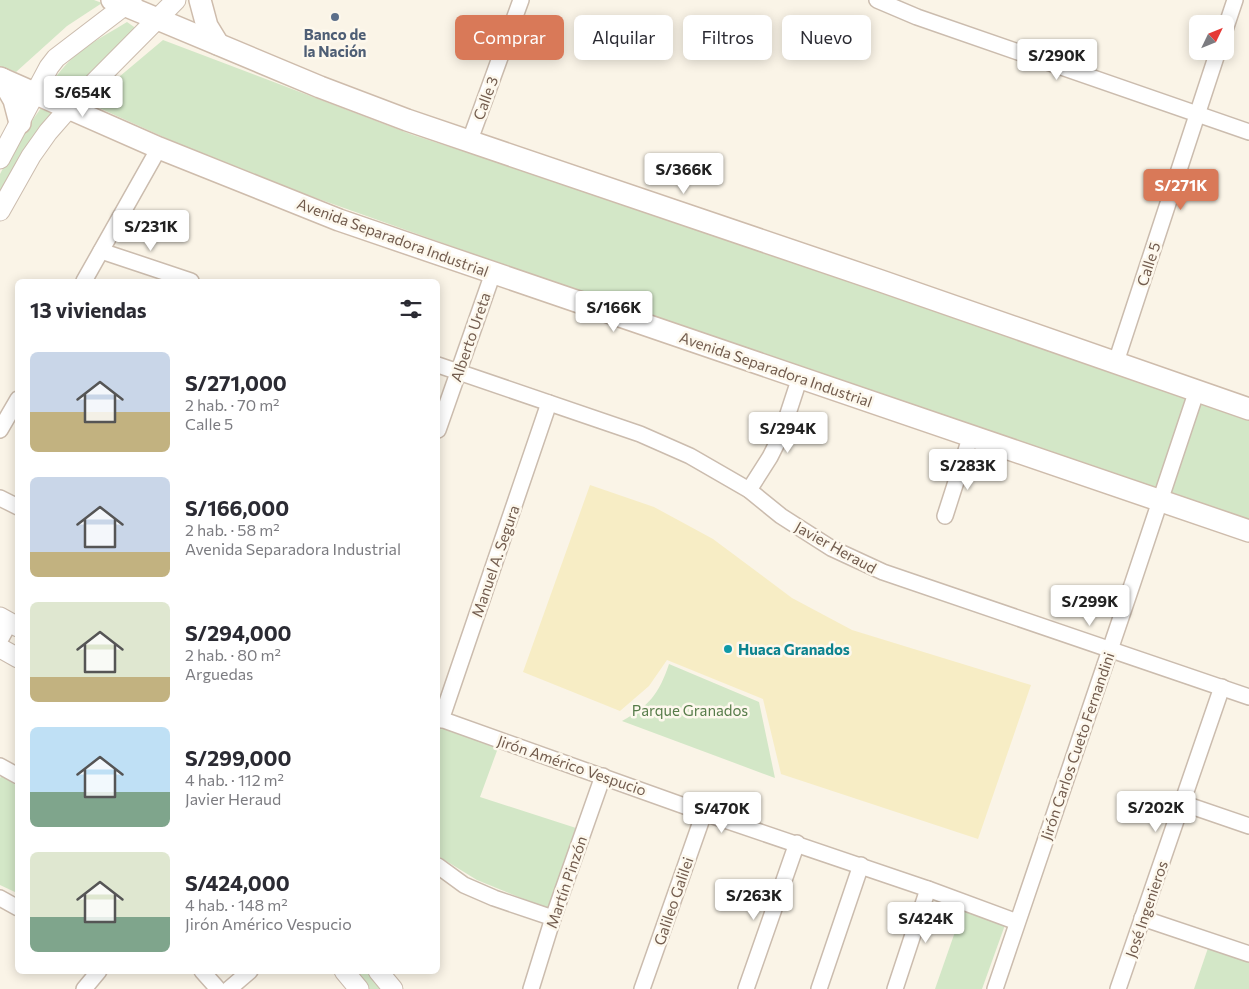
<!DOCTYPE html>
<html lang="es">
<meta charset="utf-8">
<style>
:root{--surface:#fff;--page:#f2f2f3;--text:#2b2b33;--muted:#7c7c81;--accent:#d97958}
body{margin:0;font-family:Commissioner,sans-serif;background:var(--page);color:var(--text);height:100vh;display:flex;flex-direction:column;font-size:19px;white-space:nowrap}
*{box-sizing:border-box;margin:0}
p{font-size:16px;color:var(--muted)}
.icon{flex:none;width:28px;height:28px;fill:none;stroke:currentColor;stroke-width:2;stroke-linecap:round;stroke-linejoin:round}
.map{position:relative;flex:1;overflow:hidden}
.drawer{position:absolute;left:15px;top:279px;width:425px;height:695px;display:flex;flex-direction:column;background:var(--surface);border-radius:8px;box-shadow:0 2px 12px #0003}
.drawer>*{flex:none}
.guide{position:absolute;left:455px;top:15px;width:475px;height:45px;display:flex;gap:10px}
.needle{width:32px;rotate:47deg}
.buttons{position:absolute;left:1189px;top:15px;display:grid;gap:10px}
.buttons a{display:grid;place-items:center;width:45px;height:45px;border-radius:8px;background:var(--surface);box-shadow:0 2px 12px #0003;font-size:25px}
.price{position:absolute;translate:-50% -42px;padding:0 11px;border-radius:5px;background:#fff;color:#222;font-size:16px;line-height:32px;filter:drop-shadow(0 1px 2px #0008)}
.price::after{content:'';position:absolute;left:50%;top:30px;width:15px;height:11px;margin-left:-8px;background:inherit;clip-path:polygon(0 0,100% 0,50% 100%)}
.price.current{background:var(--accent);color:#fff}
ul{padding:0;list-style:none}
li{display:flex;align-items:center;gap:15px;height:125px;padding:0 15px}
li span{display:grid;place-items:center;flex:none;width:140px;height:100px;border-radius:8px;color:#555}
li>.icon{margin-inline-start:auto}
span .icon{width:60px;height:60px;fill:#fffc;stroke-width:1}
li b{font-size:21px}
h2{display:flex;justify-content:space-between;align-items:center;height:60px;padding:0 15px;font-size:21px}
.chip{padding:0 18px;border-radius:8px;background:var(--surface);box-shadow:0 2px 12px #0003;font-size:18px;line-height:45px}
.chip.current{background:var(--accent);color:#fff}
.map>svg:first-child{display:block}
.green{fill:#d3e7c7}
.sand{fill:#f7edc5}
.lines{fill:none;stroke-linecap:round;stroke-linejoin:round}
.minor-casing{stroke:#cbbcae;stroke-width:18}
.tertiary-casing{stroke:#cbbcae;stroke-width:21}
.secondary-casing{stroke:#cebcac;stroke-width:24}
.minor{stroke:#fff;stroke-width:15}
.tertiary{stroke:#fff;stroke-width:19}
.secondary{stroke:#fff;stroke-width:21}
.service-dot{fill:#5c6f8a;stroke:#fdf8ed;stroke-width:2}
.culture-dot{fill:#0f9aa8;stroke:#fdf8ed;stroke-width:2}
.labels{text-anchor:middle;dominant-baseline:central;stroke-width:5;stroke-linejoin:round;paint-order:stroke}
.service-label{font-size:15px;font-weight:bold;fill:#4e5e75;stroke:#fdf8ed}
.street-label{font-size:15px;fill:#725c4e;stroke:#fdf8ed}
.culture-label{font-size:15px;font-weight:bold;fill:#0d838f;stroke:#fdf8ed;text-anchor:start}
.park-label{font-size:15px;fill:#577c4a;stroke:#fdf8ed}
</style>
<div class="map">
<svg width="1249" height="989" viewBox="0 0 1249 989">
<rect width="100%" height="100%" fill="#faf4e7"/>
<!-- green -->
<g class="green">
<path d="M0,0H94L102,3L67,26L16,72L0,66Z"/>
<path d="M127,22L137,29L77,93L61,96L56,91L54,80C73,51 98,40 127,22Z"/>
<path d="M163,40L413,135L695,226L1249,419V523L682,328L237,170L88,103Z"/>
<path d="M41,108L54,114L0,198V174L17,142Z"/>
<path d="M669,664L759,702L775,778L622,721C649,706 659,694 669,664Z"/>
<path d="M438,726L498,748L480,797L576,828L548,909L477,880L438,856Z"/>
<path d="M2,775L17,786V893L0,885V778Z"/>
<path d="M963,909L1005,925L982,989H935Z"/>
<path d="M1208,948L1249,961V989H1194Z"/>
<path d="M348,971H368L383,989H363Z"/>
</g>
<!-- sand -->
<path class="sand" d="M590,485L654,507L713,539L792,598L852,630L1031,685L978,839L781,774L763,699L667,660L649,686L620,711L523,672Z"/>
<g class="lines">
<defs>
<g id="minor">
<path d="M877,0L917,17L1249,132"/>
<path d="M1225,30L1235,0"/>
<path d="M470,140L521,0"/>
<path d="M101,251L191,281"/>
<path d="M84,281L159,148"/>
<path d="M1116,362L1218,51"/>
<path d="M438,365L640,434L690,456L749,490L781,516L831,548L883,572L1249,697"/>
<path d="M0,430L18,399"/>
<path d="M438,430L493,273"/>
<path d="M749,490L770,457L781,435L800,377"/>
<path d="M0,498L18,507"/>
<path d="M945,516L971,435"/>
<path d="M0,640L10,622"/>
<path d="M438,718L704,813L928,889L1017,922"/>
<path d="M441,720L549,403"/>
<path d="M0,766L18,776"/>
<path d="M1182,803L1249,826"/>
<path d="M438,866L464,885L494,898L553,918"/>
<path d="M0,898L18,908"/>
<path d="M1142,918L1249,954"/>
<path d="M202,971L218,989"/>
<path d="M84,989L99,971"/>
<path d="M229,989L250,971"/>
<path d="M531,989L553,918L603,776"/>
<path d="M642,989L704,813"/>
<path d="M746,989L797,843"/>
<path d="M819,989L861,865"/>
<path d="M895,989L928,889"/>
<path d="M995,989L1133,582L1197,390"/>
<path d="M1118,989L1222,687"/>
</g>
<g id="tertiary">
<path d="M0,159L49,67L56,58L132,0"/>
<path d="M0,211L31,156L48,132L69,108L176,0"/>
<path d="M0,617L18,627"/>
<path d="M0,648L18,658"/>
<path d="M344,971L359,989"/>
<path d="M378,971L393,989"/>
</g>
<g id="secondary">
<path d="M112,0L320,87L407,120L881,281L1249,409"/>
<path d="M200,0L207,26L218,44"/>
<path d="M0,78L159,148L339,220L1249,531"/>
<path d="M2,79L14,100L20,123"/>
</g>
</defs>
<!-- minor casing -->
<use href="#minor" class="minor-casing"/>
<!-- tertiary casing -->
<use href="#tertiary" class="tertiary-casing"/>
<!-- secondary casing -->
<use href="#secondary" class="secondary-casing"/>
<!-- minor -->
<use href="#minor" class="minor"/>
<!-- tertiary -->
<use href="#tertiary" class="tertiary"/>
<!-- secondary -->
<use href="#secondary" class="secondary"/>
</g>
<!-- markers -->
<circle class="service-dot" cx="335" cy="17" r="5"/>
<circle class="culture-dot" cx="728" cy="649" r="5"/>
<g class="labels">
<!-- service labels -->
<g class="service-label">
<text x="335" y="34">Banco de<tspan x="335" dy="17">la Nación</tspan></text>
</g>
<!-- street labels -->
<g class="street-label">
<text transform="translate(485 98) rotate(-70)">Calle 3</text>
<text transform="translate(393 237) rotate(20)">Avenida Separadora Industrial</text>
<text transform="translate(1148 264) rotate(-72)">Calle 5</text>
<text transform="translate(470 337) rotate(-71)">Alberto Ureta</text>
<text transform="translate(776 369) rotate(19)">Avenida Separadora Industrial</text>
<text transform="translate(836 547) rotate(29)">Javier Heraud</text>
<text transform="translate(495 561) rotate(-71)">Manuel A. Segura</text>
<text transform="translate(1077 746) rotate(-71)">Jirón Carlos Cueto Fernandini</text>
<text transform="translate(572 765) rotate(19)">Jirón Américo Vespucio</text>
<text transform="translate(566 882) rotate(-71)">Martín Pinzón</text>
<text transform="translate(673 901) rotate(-71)">Galileo Galilei</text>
<text transform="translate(1146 909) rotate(-71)">José Ingenieros</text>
</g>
<!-- culture labels -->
<g class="culture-label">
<text x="738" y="649">Huaca Granados</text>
</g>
<!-- park labels -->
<g class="park-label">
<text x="690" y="710">Parque Granados</text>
</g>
</g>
</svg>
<div class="buttons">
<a><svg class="needle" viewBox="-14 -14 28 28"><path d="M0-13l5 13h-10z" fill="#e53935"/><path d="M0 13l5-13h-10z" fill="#7c7c81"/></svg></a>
</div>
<b class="price" style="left:1057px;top:81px">S/290K</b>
<b class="price" style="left:83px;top:118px">S/654K</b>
<b class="price" style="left:684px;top:195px">S/366K</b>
<b class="price current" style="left:1181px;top:211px">S/271K</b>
<b class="price" style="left:151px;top:252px">S/231K</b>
<b class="price" style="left:614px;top:333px">S/166K</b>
<b class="price" style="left:788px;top:454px">S/294K</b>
<b class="price" style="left:968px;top:491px">S/283K</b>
<b class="price" style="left:1090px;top:627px">S/299K</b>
<b class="price" style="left:1156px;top:833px">S/202K</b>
<b class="price" style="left:722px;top:834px">S/470K</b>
<b class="price" style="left:754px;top:921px">S/263K</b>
<b class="price" style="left:926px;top:944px">S/424K</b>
<div class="guide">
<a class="chip current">Comprar</a>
<a class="chip">Alquilar</a>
<a class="chip">Filtros</a>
<a class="chip">Nuevo</a>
</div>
<section class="drawer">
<h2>13 viviendas<svg class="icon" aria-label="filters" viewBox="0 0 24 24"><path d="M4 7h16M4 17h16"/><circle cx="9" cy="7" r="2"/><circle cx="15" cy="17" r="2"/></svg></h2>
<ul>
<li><span style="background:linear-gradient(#c9d6e8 60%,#c2b280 0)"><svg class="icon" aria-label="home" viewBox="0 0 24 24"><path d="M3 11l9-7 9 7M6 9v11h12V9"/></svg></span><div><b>S/271,000</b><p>2 hab. · 70 m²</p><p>Calle 5</p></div></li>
<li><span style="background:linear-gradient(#c9d6e8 75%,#c2b280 0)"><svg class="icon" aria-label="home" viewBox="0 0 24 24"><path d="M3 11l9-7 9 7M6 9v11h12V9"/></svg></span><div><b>S/166,000</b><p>2 hab. · 58 m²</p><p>Avenida Separadora Industrial</p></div></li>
<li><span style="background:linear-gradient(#dfe7d0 75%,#c2b280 0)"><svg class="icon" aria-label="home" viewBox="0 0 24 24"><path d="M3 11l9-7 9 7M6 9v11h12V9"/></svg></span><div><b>S/294,000</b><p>2 hab. · 80 m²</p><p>Arguedas</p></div></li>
<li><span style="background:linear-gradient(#bfe0f5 65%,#7fa58c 0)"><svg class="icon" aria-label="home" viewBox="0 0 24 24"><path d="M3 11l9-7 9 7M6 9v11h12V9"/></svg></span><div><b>S/299,000</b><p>4 hab. · 112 m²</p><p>Javier Heraud</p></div></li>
<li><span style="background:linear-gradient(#dfe7d0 65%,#7fa58c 0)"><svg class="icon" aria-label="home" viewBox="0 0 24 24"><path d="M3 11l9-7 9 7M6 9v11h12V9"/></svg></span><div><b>S/424,000</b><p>4 hab. · 148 m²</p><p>Jirón Américo Vespucio</p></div></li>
</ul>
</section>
</div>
